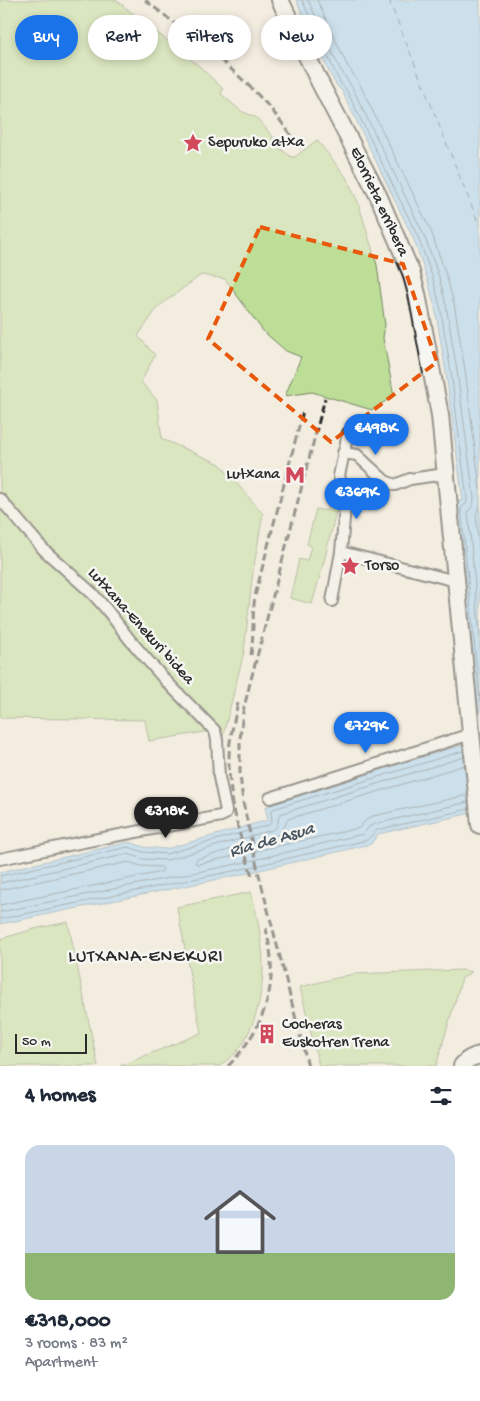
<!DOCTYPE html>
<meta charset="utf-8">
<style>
:root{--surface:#fff;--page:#f6f6f7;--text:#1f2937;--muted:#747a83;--accent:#1a73e8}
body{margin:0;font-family:"Gochi Hand",sans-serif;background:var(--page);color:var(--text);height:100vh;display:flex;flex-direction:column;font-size:19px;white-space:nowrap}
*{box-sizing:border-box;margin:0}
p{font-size:16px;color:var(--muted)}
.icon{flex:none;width:28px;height:28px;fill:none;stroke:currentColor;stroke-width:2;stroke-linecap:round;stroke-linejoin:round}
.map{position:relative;height:1066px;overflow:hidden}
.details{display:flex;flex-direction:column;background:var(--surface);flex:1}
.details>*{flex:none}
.banner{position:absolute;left:15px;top:15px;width:450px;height:45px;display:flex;gap:10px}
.scale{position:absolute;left:15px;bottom:12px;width:72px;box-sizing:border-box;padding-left:5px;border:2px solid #2b2b2b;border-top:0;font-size:14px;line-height:18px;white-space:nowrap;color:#2b2b2b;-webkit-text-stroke:4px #f6f6f2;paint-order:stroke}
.price{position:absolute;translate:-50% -42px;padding:0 11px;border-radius:18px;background:var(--accent);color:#fff;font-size:16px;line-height:32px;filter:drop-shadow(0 1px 2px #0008)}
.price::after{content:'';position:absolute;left:50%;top:30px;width:15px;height:11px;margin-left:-8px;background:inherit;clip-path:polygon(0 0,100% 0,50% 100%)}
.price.active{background:#222;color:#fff}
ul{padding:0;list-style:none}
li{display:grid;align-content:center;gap:10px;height:265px;padding:0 25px}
li span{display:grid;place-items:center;height:155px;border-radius:15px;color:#555}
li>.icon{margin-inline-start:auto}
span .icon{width:90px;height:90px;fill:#fffc;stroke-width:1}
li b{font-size:21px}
h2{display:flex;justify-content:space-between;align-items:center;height:60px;padding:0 25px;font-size:21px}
.tag{padding:0 18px;border-radius:22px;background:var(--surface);box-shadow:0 2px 8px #0003;font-size:18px;line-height:45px}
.tag.active{background:var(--accent);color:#fff}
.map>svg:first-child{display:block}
.green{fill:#bdde97;stroke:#748461}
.water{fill:#9bd0f9;stroke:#6e8ea7}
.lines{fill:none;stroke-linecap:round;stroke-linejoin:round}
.shore{stroke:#586d7d;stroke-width:1}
.ferry{stroke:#47545e;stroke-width:1;stroke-dasharray:6 5;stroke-linecap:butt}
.street-casing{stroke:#2b2b2b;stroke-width:14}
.primary-casing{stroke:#2b2b2b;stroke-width:20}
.street{stroke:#f6f6f2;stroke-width:10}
.primary{stroke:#f6f6f2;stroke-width:16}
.rail{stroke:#2b2b2b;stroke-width:3;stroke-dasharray:8 4;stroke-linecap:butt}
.marked{fill:none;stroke:#e8590c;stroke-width:4;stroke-dasharray:10 6;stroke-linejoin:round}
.labels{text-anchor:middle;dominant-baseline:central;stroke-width:5;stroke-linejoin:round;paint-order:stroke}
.poi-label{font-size:16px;fill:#2b2b2b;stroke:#f6f6f2;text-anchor:start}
.street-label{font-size:16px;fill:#2b2b2b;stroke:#f6f6f2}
.water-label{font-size:18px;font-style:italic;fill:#47545e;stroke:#f6f6f2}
.neighbourhood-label{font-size:18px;letter-spacing:1px;fill:#2b2b2b;stroke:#f6f6f2}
</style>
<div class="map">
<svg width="480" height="1066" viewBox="0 0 480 1066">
<rect width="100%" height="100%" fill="#f3ede0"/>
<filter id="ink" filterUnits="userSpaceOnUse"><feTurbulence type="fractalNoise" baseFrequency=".02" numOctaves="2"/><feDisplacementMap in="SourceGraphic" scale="10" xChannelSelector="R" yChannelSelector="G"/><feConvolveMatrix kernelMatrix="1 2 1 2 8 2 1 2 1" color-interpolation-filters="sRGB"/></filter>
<g filter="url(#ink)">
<!-- green -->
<g class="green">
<path d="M0,0H116L199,66L223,89L221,94L241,111L257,118L273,137L272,142L291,157H295L317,140L346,177L358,202L377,265L385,325L383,338L394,396L372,410L312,392L285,396L301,357L286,351L263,331L225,279L201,275L158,307L138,336L155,355L141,382L157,400L162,439L220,464L263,514L253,571L244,652L223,736L205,732L149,741L145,720L0,718Z"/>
<path d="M330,498L339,500L323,565L312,604L290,598L299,559L307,561L311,546L307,544L316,509L327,511Z"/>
<path d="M251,892C256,911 260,929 262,949C266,981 258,1026 237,1051C233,1057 225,1061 220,1066H120L201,1033L177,907Z"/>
<path d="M68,922L98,1066H0V939L38,928Z"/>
<path d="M462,970L472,972L462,978L436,1066H319L300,987L353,974Z"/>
</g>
<!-- water -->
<path class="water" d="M296,0H480V811L378,834L371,844L239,875L0,924V872L129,842L144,847L166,849L268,820L265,807L441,751L479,741L456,501H463L446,373L435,307L428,281L414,240L342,91L337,86L330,74Z"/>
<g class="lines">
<!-- shore -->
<g class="shore">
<path d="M302,0L335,72L341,84L346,89L418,237L433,279L440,306L451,372L467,499V503L461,508L480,701"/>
<path d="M308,0L340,69L352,87L424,235L439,277L446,305L457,371L474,498L473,505L468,512L480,637"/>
<path d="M317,0L347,65L359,83L431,231L446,275L454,303L465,370L480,489"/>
<path d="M480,506L476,514L480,559"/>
<path d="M465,765L288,819L282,831L275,837L197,859L195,863L198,864L359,828L366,820L373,816L468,795"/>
<path d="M0,876L128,847L143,852L166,854L269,825L272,821L271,812L273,809L463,751"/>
<path d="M0,883L128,854L143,859L167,860L272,830C281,825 276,819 280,814L464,757"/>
<path d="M0,890L128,862L141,866L161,867L163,869L161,872L0,905"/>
<path d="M0,912L237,864L363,834L370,826L375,824L468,802"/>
<path d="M0,919L238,870L367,840L377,830L469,809"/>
</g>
<!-- ferry -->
<path class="ferry" d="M389,0L480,227"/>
<defs>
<g id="street">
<path d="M343,453L357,455L385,481L395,485L410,479L445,474"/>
<path d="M0,499L44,550L93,594L107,610L130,640L165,680L215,731L217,740L219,777L226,811L225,814L221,816L88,841L0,859"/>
<path d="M341,552L456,581"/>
<path d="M332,601L341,552L345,507L344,493L339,476L348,433"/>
<path d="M270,798L471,734"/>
</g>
<g id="primary">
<path d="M280,0L319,81L378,195L411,272L417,294L440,415L480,825"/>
<path d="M462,1066C467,1059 472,1057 480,1055"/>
</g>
</defs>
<!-- street casing -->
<use href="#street" class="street-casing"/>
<!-- primary casing -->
<use href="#primary" class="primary-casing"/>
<!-- street -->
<use href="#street" class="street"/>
<!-- primary -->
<use href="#primary" class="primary"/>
<!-- rail -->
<g class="rail">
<path d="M145,0C184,31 226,61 260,97C275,113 288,130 300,149"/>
<path d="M251,655C254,635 252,616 255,596L303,411"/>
<path d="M238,703C235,716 232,729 230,742C225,789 239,834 253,879"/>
<path d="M228,1066C255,1039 274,1001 271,962C271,951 268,939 266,928"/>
<path d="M308,1066L258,871L243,802L240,774V739L243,712L249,687L325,398"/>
</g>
</g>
</g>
<!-- marked area -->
<path d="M0 0H480V1066H0ZM260,227L403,264L437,362L331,442L208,339Z" fill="#f3ede0" fill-opacity=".55" fill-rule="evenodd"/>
<path class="marked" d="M260,227L403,264L437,362L331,442L208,339Z"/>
<!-- icons -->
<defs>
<symbol id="sight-bare" viewBox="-9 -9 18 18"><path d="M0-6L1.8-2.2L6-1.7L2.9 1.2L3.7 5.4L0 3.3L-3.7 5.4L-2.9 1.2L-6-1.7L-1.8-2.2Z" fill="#d1495b" stroke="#f6f6f2" stroke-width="2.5" paint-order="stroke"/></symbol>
<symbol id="metro-bare" viewBox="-9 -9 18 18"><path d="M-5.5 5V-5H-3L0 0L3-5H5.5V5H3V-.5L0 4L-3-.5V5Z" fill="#d1495b" stroke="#f6f6f2" stroke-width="2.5" paint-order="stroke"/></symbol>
<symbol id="building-bare" viewBox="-9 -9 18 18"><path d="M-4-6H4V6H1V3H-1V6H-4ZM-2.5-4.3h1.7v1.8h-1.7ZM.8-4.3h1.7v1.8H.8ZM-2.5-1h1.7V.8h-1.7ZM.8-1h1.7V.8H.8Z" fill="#d1495b" stroke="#f6f6f2" stroke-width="2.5" paint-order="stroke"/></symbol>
</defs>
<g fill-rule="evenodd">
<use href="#sight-bare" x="179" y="129" width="28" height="28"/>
<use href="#metro-bare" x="281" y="461" width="28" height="28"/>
<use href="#sight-bare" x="336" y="552" width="28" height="28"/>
<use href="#building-bare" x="253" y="1020" width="28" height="28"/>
</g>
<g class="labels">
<!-- poi labels -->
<g class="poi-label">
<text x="208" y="143">Sepuruko atxa</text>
<text x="280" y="475" text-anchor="end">Lutxana</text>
<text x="365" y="566">Torso</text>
<text x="282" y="1025">Cocheras<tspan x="282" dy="18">Euskotren Trena</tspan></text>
</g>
<!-- street labels -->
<g class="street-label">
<text transform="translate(378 202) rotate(65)">Elorrieta erribera</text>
<text transform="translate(140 627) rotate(48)">Lutxana-Enekuri bidea</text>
</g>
<!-- water labels -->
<g class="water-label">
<text transform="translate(272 841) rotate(-16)">Ría de Asua</text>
</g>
<!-- neighbourhood labels -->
<g class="neighbourhood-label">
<text x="146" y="957">LUTXANA-ENEKURI</text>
</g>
</g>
</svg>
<div class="scale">50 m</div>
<b class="price" style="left:376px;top:456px">€498K</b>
<b class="price" style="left:357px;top:520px">€369K</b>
<b class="price" style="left:366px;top:754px">€729K</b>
<b class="price active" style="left:166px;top:839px">€318K</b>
<div class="banner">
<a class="tag active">Buy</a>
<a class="tag">Rent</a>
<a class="tag">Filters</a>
<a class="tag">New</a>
</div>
</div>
<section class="details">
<h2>4 homes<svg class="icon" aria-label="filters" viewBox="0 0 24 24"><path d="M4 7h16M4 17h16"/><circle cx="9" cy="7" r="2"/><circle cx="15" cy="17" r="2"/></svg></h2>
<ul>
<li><span style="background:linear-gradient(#c9d6e8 70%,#8fb573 0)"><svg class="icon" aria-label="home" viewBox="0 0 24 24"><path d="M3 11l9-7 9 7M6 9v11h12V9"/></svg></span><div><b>€318,000</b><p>3 rooms · 83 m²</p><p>Apartment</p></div></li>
</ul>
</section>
